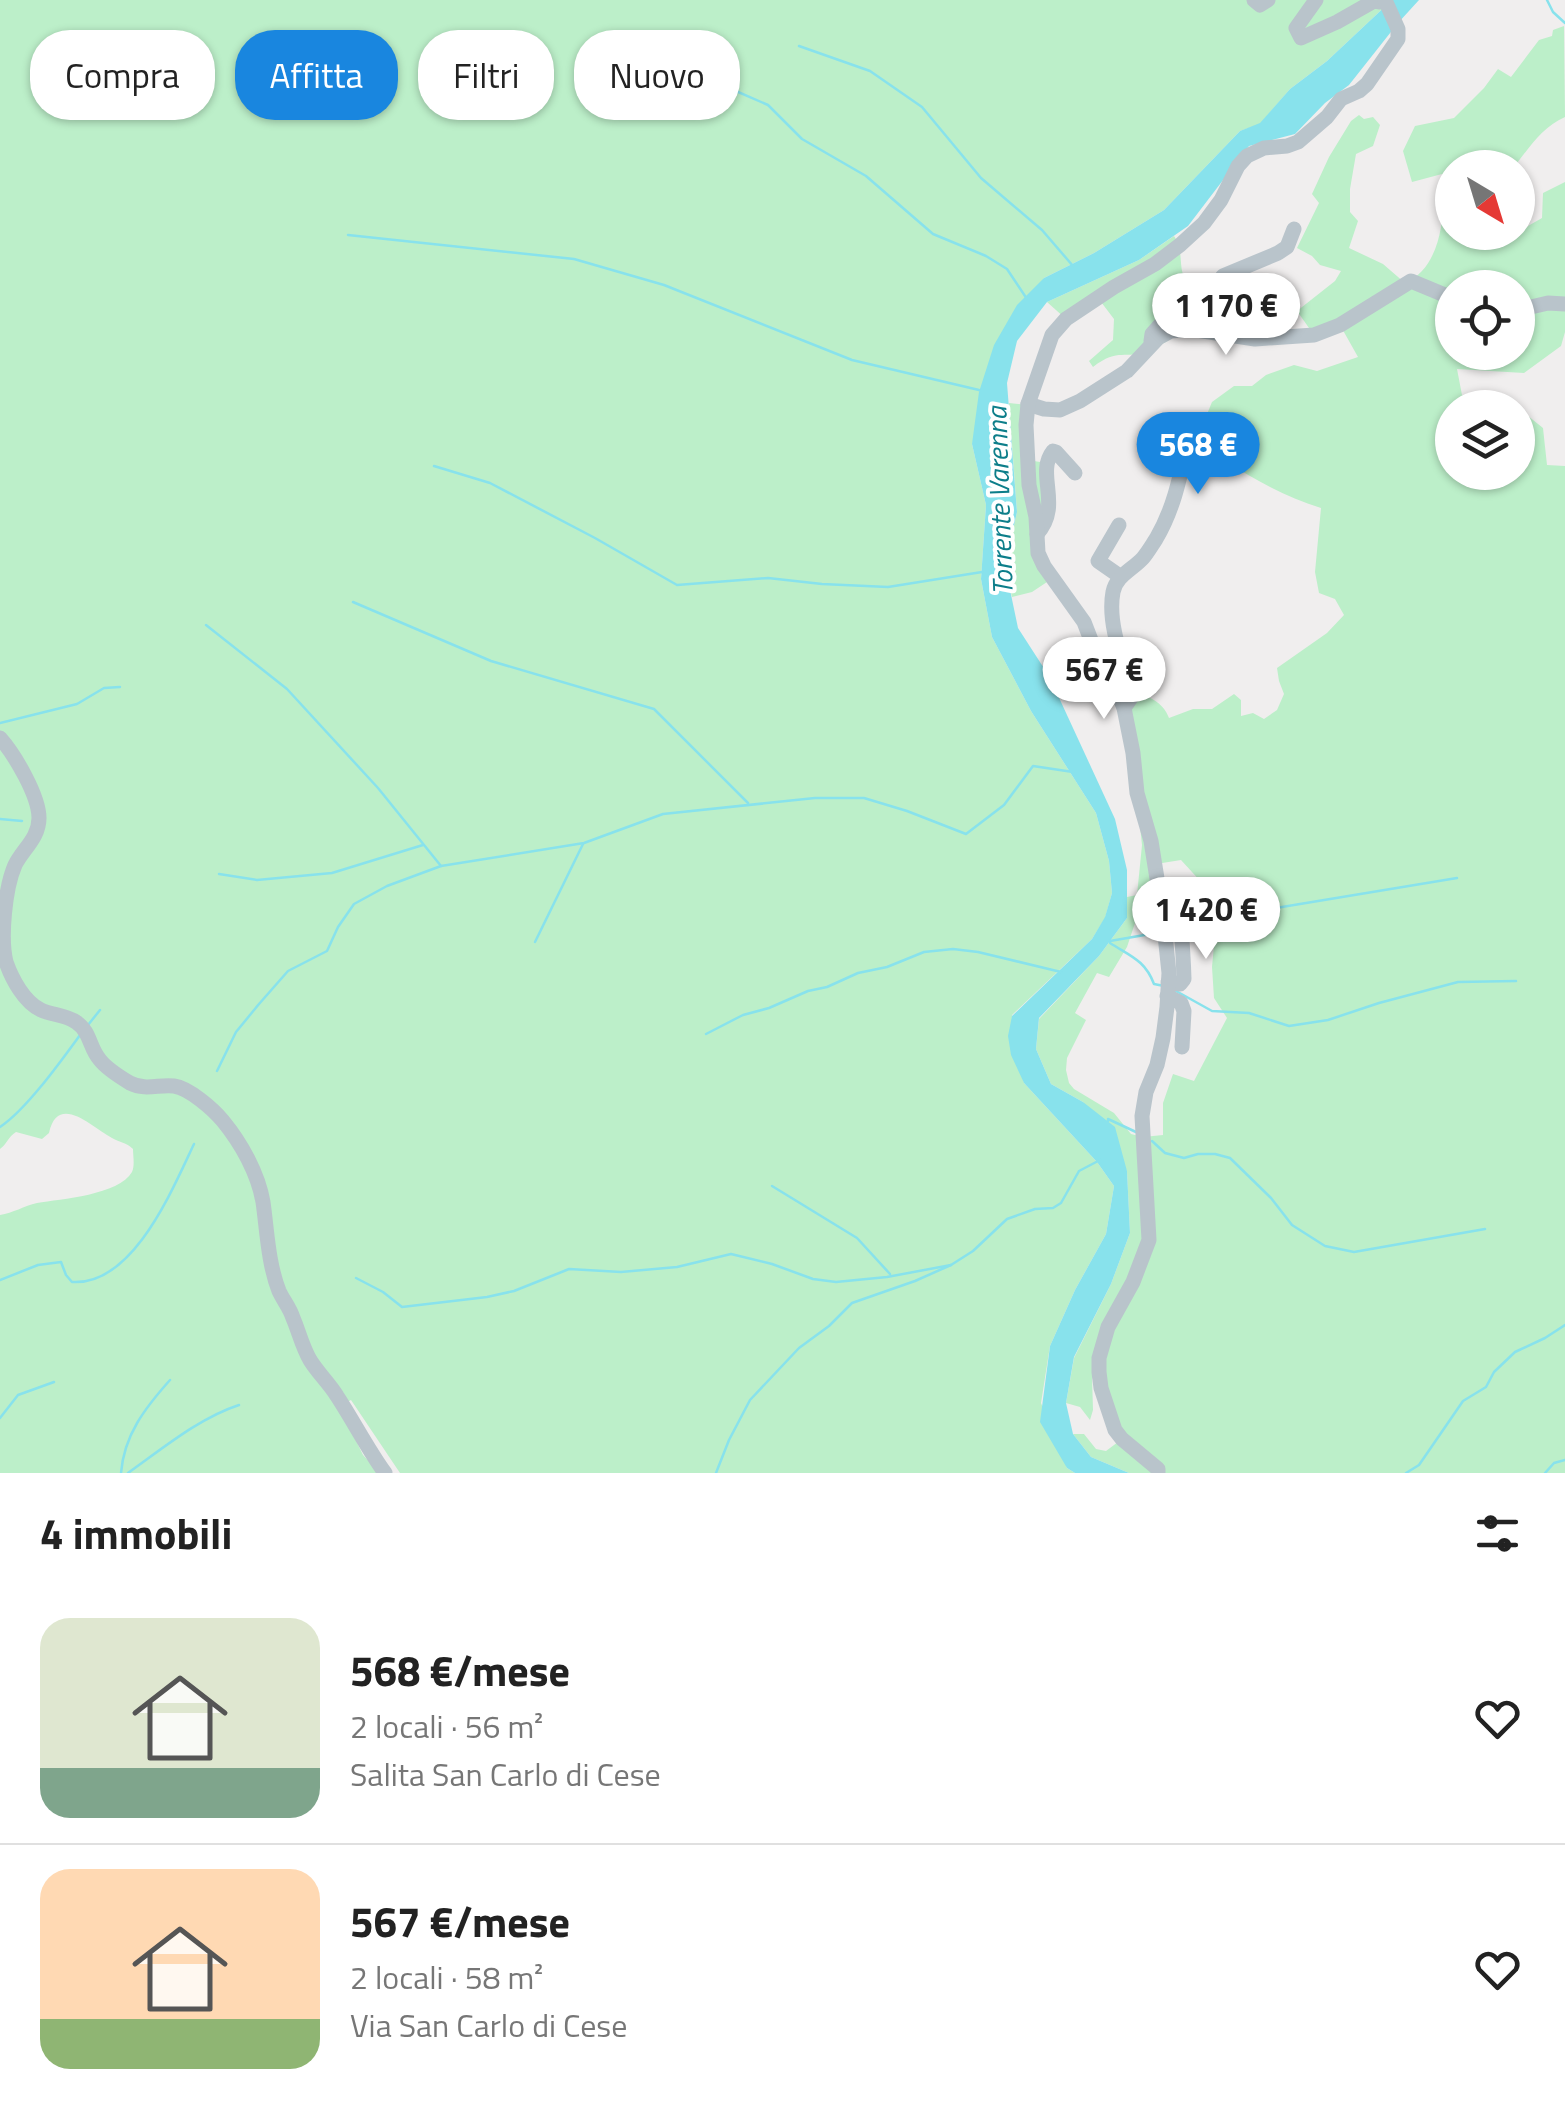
<!DOCTYPE html>
<html lang="it">
<meta charset="utf-8">
<style>
:root{--surface:#fff;--page:#f2f2f2;--text:#222;--muted:#767676;--line:#e0e0e0;--accent:#1986df}
body{margin:0;font-family:"Titillium Web",sans-serif;background:var(--page);color:var(--text);height:100vh;display:flex;flex-direction:column;font-size:38px;white-space:nowrap}
*{box-sizing:border-box;margin:0}
p{font-size:32px;color:var(--muted)}
.icon{flex:none;width:55px;height:55px;fill:none;stroke:currentColor;stroke-width:2;stroke-linecap:round;stroke-linejoin:round}
.map{position:relative;height:1473px;overflow:hidden}
.details{display:flex;flex-direction:column;background:var(--surface);flex:1}
.details>*{flex:none}
.hud{position:absolute;left:30px;top:30px;width:1000px;height:90px;display:flex;gap:20px}
.needle{width:65px;rotate:142deg}
.controls{position:absolute;left:1435px;top:150px;display:grid;gap:20px}
.controls a{display:grid;place-items:center;width:100px;height:100px;border-radius:50%;background:var(--surface);box-shadow:0 2px 8px #0004;font-size:50px}
.price{position:absolute;translate:-50% -85px;padding:0 22px;border-radius:35px;background:#fff;color:#222;font-size:32px;line-height:65px;filter:drop-shadow(0 2px 5px #0008)}
.price::after{content:'';position:absolute;left:50%;top:60px;width:30px;height:22px;margin-left:-15px;background:inherit;clip-path:polygon(0 0,100% 0,50% 100%)}
.price.active{background:var(--accent);color:#fff}
ul{padding:0;list-style:none}
li{display:flex;align-items:center;gap:30px;height:250px;padding:0 40px}
li+li{border-top:2px solid var(--line)}
li span{display:grid;place-items:center;flex:none;width:280px;height:200px;border-radius:30px;color:#555}
li>.icon{margin-inline-start:auto}
span .icon{width:120px;height:120px;fill:#fffc;stroke-width:1}
li b{font-size:42px}
h2{display:flex;justify-content:space-between;align-items:center;height:120px;padding:0 40px;font-size:42px}
.pill{padding:0 35px;border-radius:40px;background:var(--surface);box-shadow:0 2px 8px #0004;font-size:35px;line-height:90px}
.pill.active{background:var(--accent);color:#fff}
.map>svg:first-child{display:block}
.green{fill:#bcefc9;fill-rule:evenodd}
.water{fill:#88e2ec}
.lines{fill:none;stroke-linecap:round;stroke-linejoin:round}
.stream{stroke:#88e2ec;stroke-width:2.5}
.minor{stroke:#b9c4cb;stroke-width:15}
.labels{text-anchor:middle;dominant-baseline:central;stroke-width:8;stroke-linejoin:round;paint-order:stroke}
.water-label{font-size:28px;font-style:italic;fill:#0d7e8a;stroke:#fff}
</style>
<div class="map">
<svg width="1565" height="1473" viewBox="0 0 1565 1473">
<rect width="100%" height="100%" fill="#f0eeee"/>
<!-- green -->
<g class="green">
<path d="M0,0H1392L1327,61L1290,89L1260,124L1240,131L1164,210L1094,253L1044,278L972,444L986,505L981,579L992,637L1031,711L1096,813L1109,861L1112,893L1105,918L1092,939L1012,1015L1024,1083L1097,1162L1114,1186L1106,1234L1075,1290L1050,1346L1041,1403L1067,1468L1075,1473H400L351,1400L339,1406L363,1455L380,1473H0V1215C13,1213 24,1206 37,1203C61,1199 119,1195 132,1172C135,1165 133,1156 133,1149C126,1142 120,1143 112,1138C93,1128 58,1092 49,1133L42,1139L16,1132C8,1137 7,1144 0,1149Z"/>
<path d="M1564,26L1565,117C1542,127 1529,148 1514,167L1452,168V232L1492,233L1503,240L1542,218L1543,193L1565,182V332L1561,346L1524,373L1457,369L1462,395L1514,407L1452,408V472H1518V408L1543,428L1547,465L1565,466V1473H1129L1091,1457L1073,1434H1084L1096,1449L1106,1451L1122,1439L1092,1377L1093,1410L1090,1420L1080,1407L1066,1403L1074,1358L1111,1284L1130,1233L1127,1171L1083,1102L1051,1084L1036,1049L1039,1019L1099,956L1127,918V897L1137,895L1142,845L1130,731L1132,690C1148,697 1163,701 1169,718L1193,709H1212L1234,694L1241,700V716L1253,713L1264,719L1277,710L1284,694L1279,681L1277,668L1327,633L1344,615L1335,599L1319,593L1315,572L1321,508C1286,497 1257,481 1225,461L1236,443L1205,419L1212,402L1234,386H1252L1266,375L1294,365L1317,371L1358,357L1340,325L1314,335L1297,311L1335,281L1341,271L1320,265L1312,256L1297,248L1319,203L1312,194L1329,157L1351,121L1359,115L1364,119L1373,117L1380,125L1373,146L1356,154L1350,189V212L1358,221L1349,248L1383,264L1405,283C1443,267 1446,209 1442,174L1412,182L1403,151L1415,126L1454,118L1484,88L1498,69L1511,77L1539,40L1552,36L1553,30ZM1452,288H1518V352H1452ZM1181,860L1203,884L1225,892L1227,917L1216,924L1212,967L1214,998L1227,1018L1194,1081L1173,1074L1163,1103V1135L1143,1137L1131,1134L1114,1113L1074,1089L1069,1083L1066,1070L1067,1058L1086,1020L1075,1013L1097,973L1109,977L1127,947L1136,920L1164,924L1156,864Z"/>
<path d="M1174,236C1183,249 1179,261 1183,275C1191,297 1212,304 1209,332C1177,327 1175,340 1148,351C1125,360 1119,347 1093,367L1089,361L1113,340L1114,319L1098,298L1066,319L1047,302L1139,260Z"/>
<path d="M1009,403L1028,405V460L1046,463L1049,491L1037,535L1053,578L1032,592L1012,597L1005,566L1017,512Z"/>
</g>
<!-- water -->
<path class="water" d="M1392,0H1419L1398,23L1349,85L1325,103L1295,134L1249,146L1188,226L1139,260L1047,302L1017,341L1007,383L1017,512L1005,566L1018,628L1049,676L1115,819L1127,870V918L1099,956L1039,1018L1036,1049L1051,1084L1083,1102L1115,1127L1127,1171L1130,1233L1111,1284L1074,1357L1066,1403L1073,1434L1091,1457L1129,1473H1075L1067,1468L1040,1422L1050,1346L1075,1290L1106,1234L1114,1186L1097,1162L1024,1083L1011,1055L1008,1036L1012,1016L1092,939L1105,917L1112,893L1109,861L1096,813L1031,711L992,637L981,579L986,505L972,444L979,392L994,345L1017,305L1044,278L1094,253L1164,210L1240,131L1260,123L1290,89L1327,61Z"/>
<g class="lines">
<!-- stream -->
<g class="stream">
<path d="M1547,0L1553,12L1565,23"/>
<path d="M624,37L678,59L729,88L768,105L802,139L866,176L933,234L986,256L1007,269L1027,299"/>
<path d="M799,46L870,71L922,107L981,178L1042,230L1073,266"/>
<path d="M348,235L574,259L664,285L852,360L979,390"/>
<path d="M434,466L490,483L595,538L677,585L768,578L822,584L888,587L982,572"/>
<path d="M353,602L491,661L654,709L748,803"/>
<path d="M206,625L287,689L378,788L441,866"/>
<path d="M0,723L77,704L104,688L120,687"/>
<path d="M0,819L22,821"/>
<path d="M219,874L257,880L332,873L423,845"/>
<path d="M1189,927L1237,920L1264,910L1300,904L1457,878"/>
<path d="M1110,941L1156,933"/>
<path d="M535,942L583,844"/>
<path d="M1110,943C1130,956 1145,960 1154,984L1164,986"/>
<path d="M1176,991L1212,1011L1249,1013L1289,1026L1328,1020L1379,1003L1458,982L1516,981"/>
<path d="M88,1025L100,1010"/>
<path d="M706,1034L743,1015L769,1008L808,991L827,987L858,973L887,967L924,952L953,949L978,952L1061,972"/>
<path d="M217,1071L236,1032L259,1004L288,971L327,951L338,927L354,904L387,886L441,866L584,843L663,814L815,798H864L907,811L966,834L1004,805L1033,766L1073,772"/>
<path d="M1108,1121V1119L1136,1132"/>
<path d="M0,1127C26,1110 61,1061 80,1035"/>
<path d="M1152,1141L1165,1153L1184,1158L1198,1154H1215L1230,1158L1271,1198L1292,1225L1325,1246L1354,1252L1485,1229"/>
<path d="M772,1186L857,1238L890,1274"/>
<path d="M356,1278L383,1292L402,1307L487,1297L514,1291L569,1269L621,1272L677,1267L731,1254L772,1264L813,1279L836,1282L887,1277L951,1265"/>
<path d="M0,1280L38,1265L61,1262L66,1275L72,1282C133,1286 172,1190 194,1144"/>
<path d="M0,1418L18,1395L54,1382"/>
<path d="M121,1473C124,1435 145,1408 170,1380"/>
<path d="M128,1473C162,1449 199,1418 239,1405"/>
<path d="M716,1473L729,1440L750,1400L799,1348L829,1326L852,1303L915,1281L951,1265L973,1251L1007,1219L1035,1209L1053,1208L1061,1203L1079,1171L1100,1160"/>
<path d="M1406,1473L1419,1465L1463,1401L1486,1387L1494,1372L1515,1352L1545,1338L1565,1325"/>
<path d="M1545,1473L1554,1463L1565,1460"/>
</g>
<!-- minor -->
<g class="minor">
<path d="M1254,0L1260,5L1268,0"/>
<path d="M1316,0L1296,28L1301,38L1337,22L1374,1L1379,2"/>
<path d="M1518,310L1548,303L1565,304"/>
<path d="M1151,341L1152,334L1160,325L1202,302L1223,276L1278,253L1287,247L1294,229"/>
<path d="M1028,404L1044,409L1060,410L1080,401L1127,371L1158,338L1171,331L1190,329L1255,339L1314,335L1340,325L1411,281L1452,298"/>
<path d="M1119,525L1098,561L1121,577"/>
<path d="M1037,534C1063,505 1035,474 1053,451L1056,452L1075,473"/>
<path d="M1124,708L1131,698L1132,690C1123,661 1107,624 1113,592C1116,576 1132,570 1143,558C1148,552 1152,545 1156,539C1175,507 1181,472 1189,436L1202,438"/>
<path d="M0,738C15,755 39,796 39,818C39,838 23,849 15,865C5,888 0,938 6,962C12,979 24,1002 41,1010C52,1015 66,1015 76,1022C91,1032 89,1048 100,1060C107,1069 120,1077 130,1083C146,1091 159,1084 174,1086C189,1088 213,1109 223,1121C241,1143 258,1173 263,1202C267,1230 268,1263 279,1291C283,1300 290,1308 293,1318C299,1332 302,1346 310,1360C318,1373 329,1383 337,1396C354,1422 367,1448 385,1473"/>
<path d="M1168,982L1180,984L1184,979C1183,948 1181,919 1176,889"/>
<path d="M1167,996L1181,1003L1184,1011L1182,1047"/>
<path d="M1158,1473V1469L1122,1439L1115,1430L1101,1388L1099,1372V1358L1108,1327L1133,1282L1149,1240L1142,1116L1146,1092L1157,1065L1163,1038L1167,1007L1169,973L1163,916L1151,841L1137,793L1133,753L1124,708L1110,674L1096,653L1084,622L1044,566L1038,553L1036,517L1029,485L1026,425L1028,404L1052,335L1066,319L1114,287L1155,264L1180,245L1204,223L1221,200L1238,166L1247,156L1264,148L1287,146L1298,142L1327,117L1341,99L1359,91L1367,84L1398,39V29L1385,0"/>
</g>
</g>
<g class="labels">
<!-- water labels -->
<g class="water-label">
<text transform="translate(999 501) rotate(-92)">Torrente Varenna</text>
</g>
</g>
</svg>
<div class="controls">
<a><svg class="needle" viewBox="-14 -14 28 28"><path d="M0-13l5 13h-10z" fill="#e53935"/><path d="M0 13l5-13h-10z" fill="#767676"/></svg></a>
<a><svg class="icon" aria-label="locate" viewBox="0 0 24 24"><circle cx="12" cy="12" r="6"/><path d="M12 2v4M12 18v4M2 12h4M18 12h4"/></svg></a>
<a><svg class="icon" aria-label="layers" viewBox="0 0 24 24"><path d="M12 4l9 5-9 5-9-5zM3 14l9 5 9-5"/></svg></a>
</div>
<b class="price" style="left:1226px;top:358px">1 170 €</b>
<b class="price active" style="left:1198px;top:497px">568 €</b>
<b class="price" style="left:1104px;top:722px">567 €</b>
<b class="price" style="left:1206px;top:962px">1 420 €</b>
<div class="hud">
<a class="pill">Compra</a>
<a class="pill active">Affitta</a>
<a class="pill">Filtri</a>
<a class="pill">Nuovo</a>
</div>
</div>
<section class="details">
<h2>4 immobili<svg class="icon" aria-label="filters" viewBox="0 0 24 24"><path d="M4 7h16M4 17h16"/><circle cx="9" cy="7" r="2"/><circle cx="15" cy="17" r="2"/></svg></h2>
<ul>
<li><span style="background:linear-gradient(#dfe7d0 75%,#7fa58c 0)"><svg class="icon" aria-label="home" viewBox="0 0 24 24"><path d="M3 11l9-7 9 7M6 9v11h12V9"/></svg></span><div><b>568 €/mese</b><p>2 locali · 56 m²</p><p>Salita San Carlo di Cese</p></div><svg class="icon" aria-label="heart" viewBox="0 0 24 24"><path d="M12 20l-8-8c-3-5 5-10 8-4 3-6 11-1 8 4z"/></svg></li>
<li><span style="background:linear-gradient(#ffd9b3 75%,#8fb573 0)"><svg class="icon" aria-label="home" viewBox="0 0 24 24"><path d="M3 11l9-7 9 7M6 9v11h12V9"/></svg></span><div><b>567 €/mese</b><p>2 locali · 58 m²</p><p>Via San Carlo di Cese</p></div><svg class="icon" aria-label="heart" viewBox="0 0 24 24"><path d="M12 20l-8-8c-3-5 5-10 8-4 3-6 11-1 8 4z"/></svg></li>
</ul>
</section>
